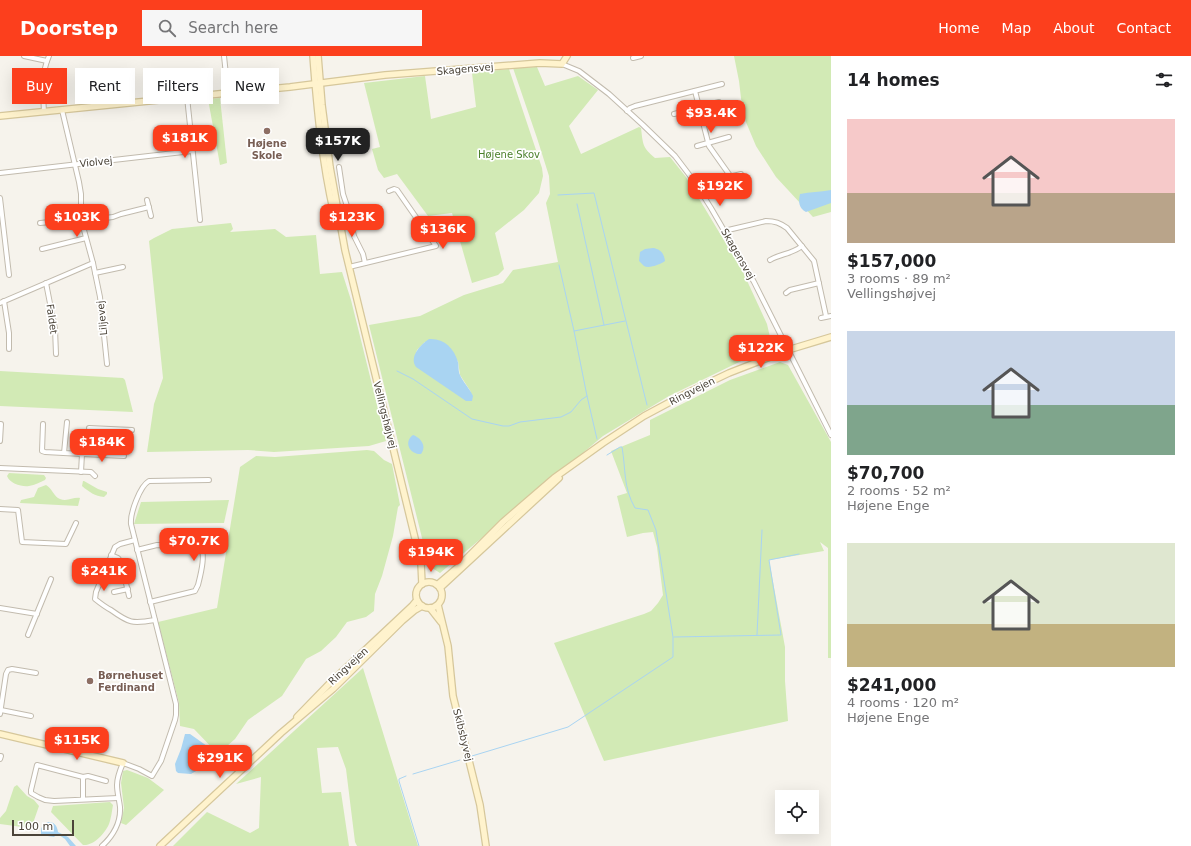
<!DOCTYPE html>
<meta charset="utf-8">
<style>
:root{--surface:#fff;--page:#f6f6f6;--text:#202124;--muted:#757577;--accent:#fc3f1d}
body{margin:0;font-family:"DejaVu Sans",sans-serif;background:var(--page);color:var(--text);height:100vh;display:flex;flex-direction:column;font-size:15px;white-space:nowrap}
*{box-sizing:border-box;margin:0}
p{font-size:13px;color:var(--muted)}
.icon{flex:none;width:22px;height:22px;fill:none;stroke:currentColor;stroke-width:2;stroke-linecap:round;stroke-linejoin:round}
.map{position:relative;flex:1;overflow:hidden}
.side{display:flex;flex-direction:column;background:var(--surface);width:360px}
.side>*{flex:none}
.top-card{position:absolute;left:12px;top:12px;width:380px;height:36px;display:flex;gap:8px}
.tools{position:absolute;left:775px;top:734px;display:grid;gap:8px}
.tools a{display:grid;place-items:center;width:44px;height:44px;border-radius:0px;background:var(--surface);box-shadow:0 4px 16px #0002;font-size:20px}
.scale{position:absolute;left:12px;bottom:10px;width:62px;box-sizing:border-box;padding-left:4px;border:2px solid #4b4439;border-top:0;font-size:11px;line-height:14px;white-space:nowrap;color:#4b4439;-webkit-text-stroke:3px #fff;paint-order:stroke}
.price{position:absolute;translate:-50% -34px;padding:0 9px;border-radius:8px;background:var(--accent);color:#fff;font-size:13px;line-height:26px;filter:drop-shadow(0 1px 2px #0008)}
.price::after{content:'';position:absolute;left:50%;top:24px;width:12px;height:9px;margin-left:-6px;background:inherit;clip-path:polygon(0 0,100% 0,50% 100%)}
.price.on{background:#222;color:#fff}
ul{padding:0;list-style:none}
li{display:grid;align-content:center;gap:8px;height:212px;padding:0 16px}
li span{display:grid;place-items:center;height:124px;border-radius:0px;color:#555}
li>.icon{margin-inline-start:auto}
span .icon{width:72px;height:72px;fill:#fffc;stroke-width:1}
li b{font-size:17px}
h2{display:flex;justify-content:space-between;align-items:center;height:48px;padding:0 16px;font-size:17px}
.pill{padding:0 14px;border-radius:0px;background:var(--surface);box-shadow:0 4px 16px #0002;font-size:14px;line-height:36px}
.pill.on{background:var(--accent);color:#fff}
header{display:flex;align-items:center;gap:24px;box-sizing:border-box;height:56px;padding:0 20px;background:var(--accent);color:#fff}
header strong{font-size:19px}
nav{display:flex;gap:22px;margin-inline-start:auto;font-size:14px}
.search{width:280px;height:36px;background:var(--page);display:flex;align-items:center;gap:10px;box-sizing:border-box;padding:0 14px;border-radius:0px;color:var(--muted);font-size:15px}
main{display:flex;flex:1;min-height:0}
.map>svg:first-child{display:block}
.green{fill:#d2eab5;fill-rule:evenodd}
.water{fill:#a9d4f2}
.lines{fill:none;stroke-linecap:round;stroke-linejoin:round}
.stream{stroke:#a9d4f2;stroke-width:1}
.street-casing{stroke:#c2bbae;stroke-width:6}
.secondary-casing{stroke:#d6c79b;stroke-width:8}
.street{stroke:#fff;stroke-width:4}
.secondary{stroke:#fff3cd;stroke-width:5.5}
.education-dot{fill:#8d6e63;stroke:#fff;stroke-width:1.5}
.labels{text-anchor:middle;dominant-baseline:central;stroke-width:3.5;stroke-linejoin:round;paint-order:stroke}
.street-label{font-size:10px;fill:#4b4439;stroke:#fff}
.education-label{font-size:10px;font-weight:bold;fill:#785e54;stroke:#fff}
.park-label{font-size:10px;fill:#4a7f2a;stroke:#fff}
</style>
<header>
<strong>Doorstep</strong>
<div class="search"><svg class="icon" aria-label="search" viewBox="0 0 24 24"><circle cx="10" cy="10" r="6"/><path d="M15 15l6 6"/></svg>Search here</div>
<nav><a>Home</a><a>Map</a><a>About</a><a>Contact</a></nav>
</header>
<main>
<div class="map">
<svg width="831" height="790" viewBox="0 0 831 790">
<rect width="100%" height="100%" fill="#f6f3ec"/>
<!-- green -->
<g class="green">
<path d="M734,0H831V156L813,161L776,121L756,90L743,59L739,25Z"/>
<path d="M537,11L545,30L578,20L598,34L569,70L581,98L639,71L641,72C643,88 642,91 655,102L670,101L686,121L743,216L767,268L772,290L669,340L603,380L440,517L429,510L369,269L420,260L464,239L503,227L513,214L558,206L546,147L550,138L549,120L537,82L513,12ZM425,286L458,305L460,319L471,336L414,304L417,294Z"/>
<path d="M509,13L542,112L543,120L539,137L524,154L495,177L504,213L498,219L472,227L452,157L428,160L397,118L384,122L378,114L372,93L380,91L364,27L425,20L431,63L476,51L472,17Z"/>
<path d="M220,42L227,107L220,109L208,43Z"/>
<path d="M231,167L233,173L230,176L275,173L286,181L316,179L320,218L342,216L351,244L386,385L369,390L274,396L248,394L147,396L154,348L163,322L149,185L154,182L172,173Z"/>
<path d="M780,306L788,309L831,386V602H828V492L820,486L824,495L769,504L785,591V625L788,665L604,705L554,587L644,558L651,555L658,547L663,539L657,491L653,476L643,477L627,481L617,440L627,437L611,395L650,379V364L730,324Z"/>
<path d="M0,315L123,322L125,324L133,356L0,350Z"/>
<path d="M367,394L374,395L384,404L392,408L400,449L398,451L393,480L382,520L375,538L374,555L366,561L347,566L336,581L321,595L306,603L282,640L248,664L235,683L218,698L194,673L180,670L179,647L158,566L217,552L240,411L256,400L275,401Z"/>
<path d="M9,417L44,419L46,422L45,424C40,426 35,429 29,430C22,431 10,428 7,420Z"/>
<path d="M83,425H84L98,433L107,436V438L104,441C95,440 89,436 82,430Z"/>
<path d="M46,429C52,432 54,441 60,443C67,446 73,441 80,442L78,450L20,447L21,444L34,441L38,432Z"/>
<path d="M229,444L224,467L134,468L141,446Z"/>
<path d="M363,612L418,790H357L355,786L346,713L338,691L317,692L322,737L341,736L349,790H173L207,756L250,777L259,772L261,721L236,728Z"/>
<path d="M127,714L148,722L164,734L126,769L121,767L124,752L121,727L123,715Z"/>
<path d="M17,729L27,740L34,744L39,750L32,770L30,772L0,768V762L6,755L14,731Z"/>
<path d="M110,746L113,749C112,755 111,763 109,768C105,777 94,790 83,789L51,756L53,750Z"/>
</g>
<!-- water -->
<g class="water">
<path d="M831,134V147L806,156C799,152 798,146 800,138C810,136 820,136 831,134Z"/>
<path d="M653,192C660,193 664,197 665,205C661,208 649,213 644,210C643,209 640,206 639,205L640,196L645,193Z"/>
<path d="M429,283C444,282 454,292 458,306C459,310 458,315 460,319C463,326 470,333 473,340L472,345H466L416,311C409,301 420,289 429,283Z"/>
<path d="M413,379C421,382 427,390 421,398C410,399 403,386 413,379Z"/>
<path d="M185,678H190L207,690L210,701L208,706L203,711L191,718L178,717L176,715L175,708L181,693Z"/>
<path d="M48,766C54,766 57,769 58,776L68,781L76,790H70L65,783L59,779L55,780L54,781L41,779C41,772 41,769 48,766Z"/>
</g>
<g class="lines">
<!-- stream -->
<g class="stream">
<path d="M558,139L594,137L647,349"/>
<path d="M577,148L604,269"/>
<path d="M559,209L574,275"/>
<path d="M397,315L413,323L472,363L503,370H509L520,366L561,361L571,356L581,344L587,340"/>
<path d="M597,383L587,340L574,275L625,265"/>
<path d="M757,579L762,474"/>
<path d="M674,581L781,579L769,504L799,498"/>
<path d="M472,700L568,671L673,601V581L656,474L648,454L635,452C623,431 626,414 622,391H620L607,399"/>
<path d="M413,718L460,704"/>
<path d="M406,720L399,723V725L419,790"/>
</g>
<defs>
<g id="street">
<path d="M24,0L47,5"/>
<path d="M224,0L228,37"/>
<path d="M633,2L641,0"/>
<path d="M562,8L579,15L609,38L643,69L675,100L694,125L711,152L754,226L831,379"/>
<path d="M695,35L709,90L731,121"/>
<path d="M187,41L200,164"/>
<path d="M62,54L79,126L81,138V163L93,207L100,241L107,308"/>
<path d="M627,55L630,52L635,50L722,28"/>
<path d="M44,56C43,36 41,18 49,0"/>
<path d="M674,58L719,46"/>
<path d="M697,90L729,81"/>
<path d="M339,111L343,138L349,156L352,172L354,180L363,198L365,207"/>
<path d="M0,117L192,95"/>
<path d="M721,123L741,118"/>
<path d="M0,142L9,219"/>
<path d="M147,144L151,160"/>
<path d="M81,165L113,161L121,158L149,151"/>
<path d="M40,167L81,163"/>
<path d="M724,175L766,165C775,165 780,167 787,172L814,205L826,260"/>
<path d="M42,193L86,182"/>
<path d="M770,204C780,198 792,198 802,190"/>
<path d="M349,211L436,190L397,134L394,133L389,135"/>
<path d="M95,217L123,211"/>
<path d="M46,227L55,273L56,298"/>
<path d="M786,237L790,234L819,227"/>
<path d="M4,245L9,277V293"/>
<path d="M0,247L93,207"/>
<path d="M821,262L831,260"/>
<path d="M0,368H1L0,385"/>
<path d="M43,368L42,395L45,396L82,398L81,416"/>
<path d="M89,372L132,374"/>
<path d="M64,397L67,366"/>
<path d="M82,398L124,400"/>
<path d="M103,399L104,373"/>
<path d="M0,412L91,416L95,420"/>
<path d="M0,453L18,454L22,486L66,488L76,467"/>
<path d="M135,484L120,488L115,491L96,536L95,543C100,547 105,551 111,554C129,567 132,568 155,564"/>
<path d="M137,494L157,489L195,490C198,491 201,492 202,495C205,503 200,521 198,529L195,535L191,536L150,546"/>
<path d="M111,499L118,502L121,506L129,540"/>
<path d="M114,536L128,533"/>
<path d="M0,552L37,558"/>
<path d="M28,579L51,523"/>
<path d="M1,654L31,660"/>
<path d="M0,658L6,618L8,614L12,613L36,617"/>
<path d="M0,700H1L0,703"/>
<path d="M83,721L88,720L106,725"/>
<path d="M83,743V721L37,709L31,734V737L38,741L45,744L54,745L118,742"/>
<path d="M102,790C113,780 121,766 120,751C119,743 117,736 117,729C117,721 120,714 123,707L139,713L152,720L161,705L175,664L176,659V648L131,468C130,457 140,430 149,425L209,424"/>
</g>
<g id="secondary">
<path d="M313,0C317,53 322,106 334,158"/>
<path d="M318,0L322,49L330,111L345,194L421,507L422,528"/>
<path d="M0,60L228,37L290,31L385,19L540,7L562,8L567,0"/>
<circle cx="429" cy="539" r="13"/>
<path d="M437,529L458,511L503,466L554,422L603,387L644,360L685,338L729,317L788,294L831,281"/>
<path d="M440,532L559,422"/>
<path d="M438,549L448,590L453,640L480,749L486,790"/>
<path d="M430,552L441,566"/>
<path d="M297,661L330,627L412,550L417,544"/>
<path d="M0,678L123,707"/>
<path d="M160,790L281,677L333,633L402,565L415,554L422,550"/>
</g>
</defs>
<!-- street casing -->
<use href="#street" class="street-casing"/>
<!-- secondary casing -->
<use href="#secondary" class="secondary-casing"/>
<!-- street -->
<use href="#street" class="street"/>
<!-- secondary -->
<use href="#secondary" class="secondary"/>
</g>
<!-- markers -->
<g class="education-dot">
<circle cx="267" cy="75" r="4"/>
<circle cx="90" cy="625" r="4"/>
</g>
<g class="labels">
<!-- street labels -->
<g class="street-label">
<text transform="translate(465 13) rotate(-5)">Skagensvej</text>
<text transform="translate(96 106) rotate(-6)">Violvej</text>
<text transform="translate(738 198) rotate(60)">Skagensvej</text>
<text transform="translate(102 262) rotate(-96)">Liljevej</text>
<text transform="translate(52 263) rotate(82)">Faldet</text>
<text transform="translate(692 335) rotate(-27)">Ringvejen</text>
<text transform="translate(385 359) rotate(76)">Vellingshøjvej</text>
<text transform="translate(348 610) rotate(-43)">Ringvejen</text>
<text transform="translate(463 679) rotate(76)">Skibsbyvej</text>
</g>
<!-- education labels -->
<g class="education-label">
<text x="267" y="87">Højene<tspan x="267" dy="12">Skole</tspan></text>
<text x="98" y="619" text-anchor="start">Børnehuset<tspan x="98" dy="12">Ferdinand</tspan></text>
</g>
<!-- park labels -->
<g class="park-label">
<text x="509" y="98">Højene Skov</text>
</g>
</g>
</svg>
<div class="tools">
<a><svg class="icon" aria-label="locate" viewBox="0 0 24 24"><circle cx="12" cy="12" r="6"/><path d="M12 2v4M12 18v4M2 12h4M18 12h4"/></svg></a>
</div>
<div class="scale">100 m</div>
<b class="price" style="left:711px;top:78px">$93.4K</b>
<b class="price" style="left:185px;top:103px">$181K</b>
<b class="price on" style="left:338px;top:106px">$157K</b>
<b class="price" style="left:720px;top:151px">$192K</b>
<b class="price" style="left:77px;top:182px">$103K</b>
<b class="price" style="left:352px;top:182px">$123K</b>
<b class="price" style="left:443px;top:194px">$136K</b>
<b class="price" style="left:761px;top:313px">$122K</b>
<b class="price" style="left:102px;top:407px">$184K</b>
<b class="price" style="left:194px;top:506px">$70.7K</b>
<b class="price" style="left:431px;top:517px">$194K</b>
<b class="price" style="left:104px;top:536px">$241K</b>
<b class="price" style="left:77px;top:705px">$115K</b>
<b class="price" style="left:220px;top:723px">$291K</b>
<div class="top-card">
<a class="pill on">Buy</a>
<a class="pill">Rent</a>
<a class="pill">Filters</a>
<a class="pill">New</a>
</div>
</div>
<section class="side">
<h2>14 homes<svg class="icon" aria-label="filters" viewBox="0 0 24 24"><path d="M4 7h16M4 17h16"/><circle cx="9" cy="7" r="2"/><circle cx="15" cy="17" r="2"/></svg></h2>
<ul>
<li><span style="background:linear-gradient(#f6c9c9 60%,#b9a48a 0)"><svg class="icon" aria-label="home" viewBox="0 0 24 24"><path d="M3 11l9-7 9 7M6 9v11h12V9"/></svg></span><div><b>$157,000</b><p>3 rooms · 89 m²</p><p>Vellingshøjvej</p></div></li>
<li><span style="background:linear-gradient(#c9d6e8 60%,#7fa58c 0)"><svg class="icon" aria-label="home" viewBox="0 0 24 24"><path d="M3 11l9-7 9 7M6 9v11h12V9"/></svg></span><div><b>$70,700</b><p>2 rooms · 52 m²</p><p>Højene Enge</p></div></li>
<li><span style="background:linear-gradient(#dfe7d0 65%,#c2b280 0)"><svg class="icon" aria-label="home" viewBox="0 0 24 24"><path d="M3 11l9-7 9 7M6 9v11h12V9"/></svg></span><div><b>$241,000</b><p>4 rooms · 120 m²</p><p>Højene Enge</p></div></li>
</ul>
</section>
</main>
